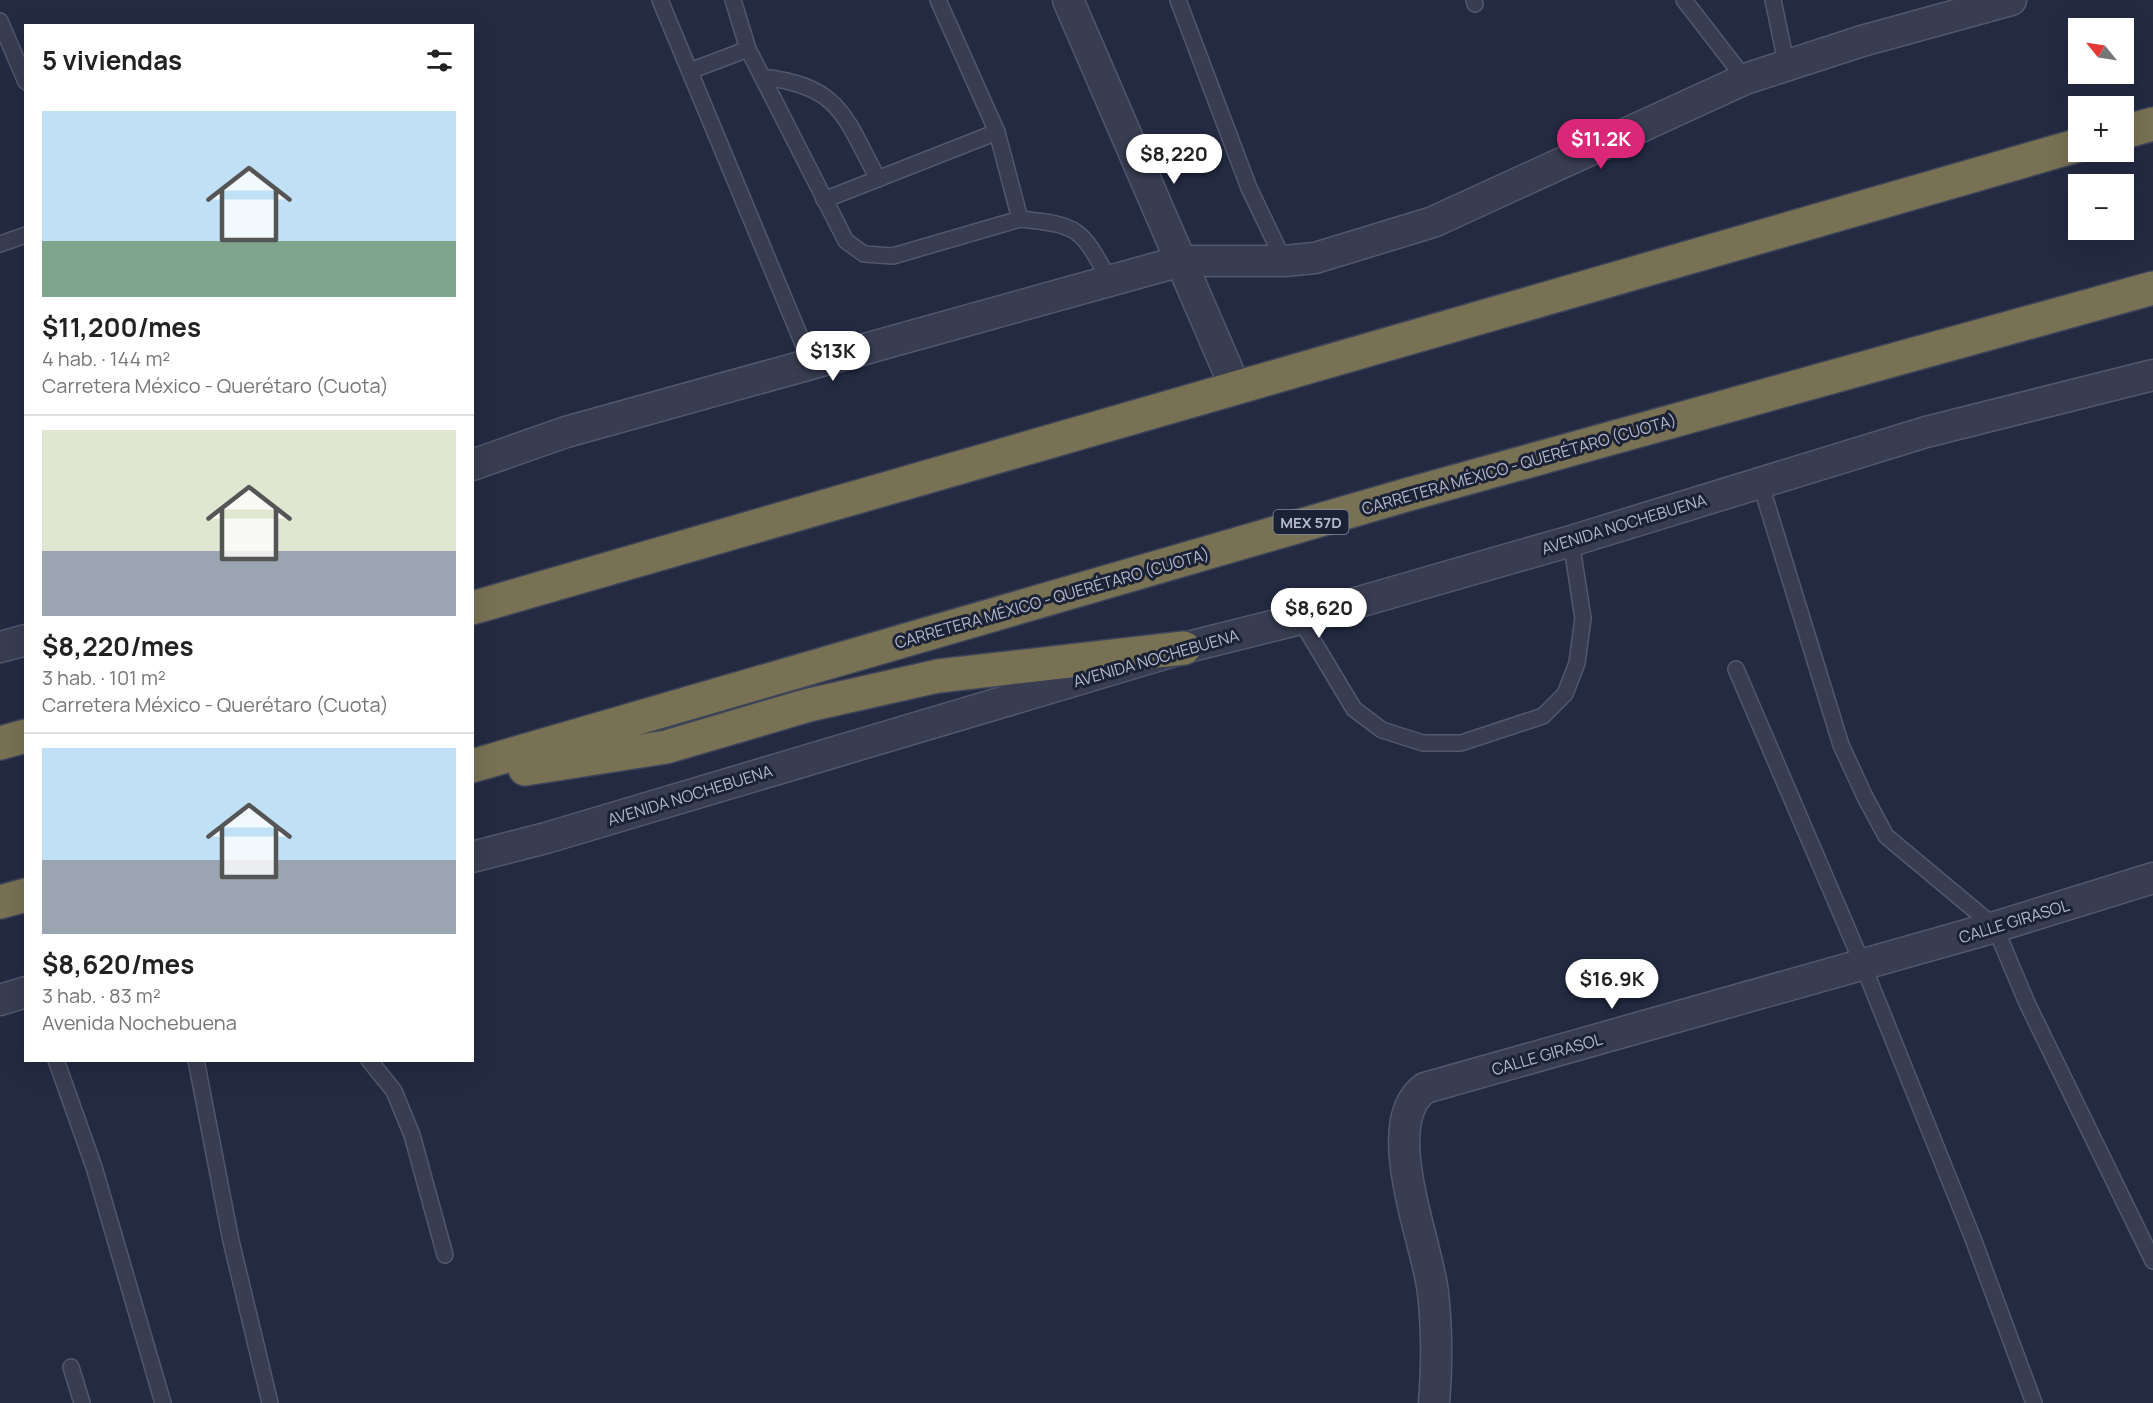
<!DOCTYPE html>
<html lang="es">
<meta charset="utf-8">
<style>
:root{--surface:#fff;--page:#f2f2f2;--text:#222;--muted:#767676;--line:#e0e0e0;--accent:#db2777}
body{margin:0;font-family:Manrope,sans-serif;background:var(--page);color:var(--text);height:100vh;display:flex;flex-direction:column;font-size:22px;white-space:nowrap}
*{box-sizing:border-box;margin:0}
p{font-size:20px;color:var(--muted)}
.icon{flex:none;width:33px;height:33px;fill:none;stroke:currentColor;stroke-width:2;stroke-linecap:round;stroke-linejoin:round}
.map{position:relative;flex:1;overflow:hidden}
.panel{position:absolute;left:24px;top:24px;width:450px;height:1038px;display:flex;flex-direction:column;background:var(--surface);border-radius:0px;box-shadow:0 6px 24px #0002}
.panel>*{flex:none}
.needle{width:39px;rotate:300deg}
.tools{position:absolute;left:2068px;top:18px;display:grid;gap:12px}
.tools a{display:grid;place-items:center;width:66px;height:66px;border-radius:0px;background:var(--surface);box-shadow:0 6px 24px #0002;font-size:30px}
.price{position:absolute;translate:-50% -51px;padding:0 14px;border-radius:21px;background:#fff;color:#222;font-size:20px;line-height:39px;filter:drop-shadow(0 2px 3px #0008)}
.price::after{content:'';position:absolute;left:50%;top:36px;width:18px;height:14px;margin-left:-9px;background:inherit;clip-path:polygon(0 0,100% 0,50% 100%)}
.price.on{background:var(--accent);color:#fff}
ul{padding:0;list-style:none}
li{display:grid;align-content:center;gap:12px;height:318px;padding:0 18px}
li+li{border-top:2px solid var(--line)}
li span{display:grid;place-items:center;height:186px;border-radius:0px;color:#555}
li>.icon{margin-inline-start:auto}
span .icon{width:108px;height:108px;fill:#fffc;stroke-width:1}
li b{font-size:26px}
h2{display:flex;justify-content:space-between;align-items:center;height:72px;padding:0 18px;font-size:26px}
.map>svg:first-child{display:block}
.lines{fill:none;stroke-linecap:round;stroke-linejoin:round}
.lane-casing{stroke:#52586c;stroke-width:18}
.street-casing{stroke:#52586c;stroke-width:33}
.highway-casing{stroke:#3f4559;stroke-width:36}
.lane{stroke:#383d51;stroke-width:15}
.street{stroke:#383d51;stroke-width:30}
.highway{stroke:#787154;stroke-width:33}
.labels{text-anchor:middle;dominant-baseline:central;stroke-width:6;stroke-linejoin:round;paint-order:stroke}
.shield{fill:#1c2236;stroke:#868c9f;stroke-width:1.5}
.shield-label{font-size:15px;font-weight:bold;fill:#b4b9cc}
.street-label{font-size:16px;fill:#b4b9cc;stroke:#1c2236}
</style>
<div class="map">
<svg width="2153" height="1403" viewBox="0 0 2153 1403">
<rect width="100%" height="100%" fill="#232a42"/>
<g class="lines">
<defs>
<g id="lane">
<path d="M660,0L811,363"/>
<path d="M733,0L748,49"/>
<path d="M938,0L997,132L1020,219C1081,225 1081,229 1110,281"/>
<path d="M1178,0L1249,188L1284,261"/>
<path d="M1474,0L1475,4"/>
<path d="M1684,0L1745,79"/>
<path d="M1773,0L1787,67"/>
<path d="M0,21L26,82"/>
<path d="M690,71L748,49L846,241L864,254L893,256L1020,219"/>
<path d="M762,77C841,86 844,116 878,179"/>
<path d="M824,200L997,132"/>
<path d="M0,244L26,235"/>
<path d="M1760,482L1841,745L1865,797L1886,836L1995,927L2027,1003L2153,1261"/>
<path d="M1300,619L1354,709L1382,730L1423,743H1461L1543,716L1565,694L1577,663L1583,618L1571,541"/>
<path d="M1736,669L1863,965L1972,1236L2034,1403"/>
<path d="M56,1060L94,1167L163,1403"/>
<path d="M196,1060L231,1241L270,1403"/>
<path d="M369,1060L394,1091L412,1135L445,1255"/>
<path d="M71,1367L82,1403"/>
</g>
<g id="street">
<path d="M1068,0L1236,389"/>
<path d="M472,465L566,432L1181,261H1284L1315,258L1433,222L1745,79L1862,41L2011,0"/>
<path d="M0,647L26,640"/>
<path d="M472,857L546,838L1184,648L1300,619L1571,541L1926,432L2153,375"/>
<path d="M0,1000L26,992"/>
<path d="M1434,1403C1437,1367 1437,1329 1433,1293C1428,1243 1376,1123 1425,1088L1995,927L2153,878"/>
</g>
<g id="highway">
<path d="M2124,132L2153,124"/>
<path d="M472,608L2079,145"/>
<path d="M0,743L26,736"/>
<path d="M472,766L1406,495L2153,288"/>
<path d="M525,769L666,747L809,705L938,676L1184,648"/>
<path d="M0,902L26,895"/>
</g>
</defs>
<!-- lane casing -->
<use href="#lane" class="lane-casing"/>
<!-- street casing -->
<use href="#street" class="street-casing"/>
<!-- highway casing -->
<use href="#highway" class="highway-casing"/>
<!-- lane -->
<use href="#lane" class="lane"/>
<!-- street -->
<use href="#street" class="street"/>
<!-- highway -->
<use href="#highway" class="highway"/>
</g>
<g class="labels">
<!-- shield labels -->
<rect class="shield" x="1273.5" y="510" width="75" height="24" rx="4.5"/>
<g class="shield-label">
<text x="1311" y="522">MEX 57D</text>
</g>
<!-- street labels -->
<g class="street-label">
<text transform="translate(1519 464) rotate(-16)">CARRETERA MÉXICO - QUERÉTARO (CUOTA)</text>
<text transform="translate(1624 524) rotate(-17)">AVENIDA NOCHEBUENA</text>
<text transform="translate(1052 598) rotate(-16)">CARRETERA MÉXICO - QUERÉTARO (CUOTA)</text>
<text transform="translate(1156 658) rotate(-16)">AVENIDA NOCHEBUENA</text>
<text transform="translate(690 795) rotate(-17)">AVENIDA NOCHEBUENA</text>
<text transform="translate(2014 921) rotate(-17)">CALLE GIRASOL</text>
<text transform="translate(1547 1054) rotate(-16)">CALLE GIRASOL</text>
</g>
</g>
</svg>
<div class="tools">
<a><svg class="needle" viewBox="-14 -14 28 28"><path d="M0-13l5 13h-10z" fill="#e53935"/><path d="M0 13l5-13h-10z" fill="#767676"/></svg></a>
<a>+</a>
<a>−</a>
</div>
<b class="price on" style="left:1601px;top:170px">$11.2K</b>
<b class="price" style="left:1174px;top:185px">$8,220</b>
<b class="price" style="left:833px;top:382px">$13K</b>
<b class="price" style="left:1319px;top:639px">$8,620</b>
<b class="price" style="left:1612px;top:1010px">$16.9K</b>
<section class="panel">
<h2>5 viviendas<svg class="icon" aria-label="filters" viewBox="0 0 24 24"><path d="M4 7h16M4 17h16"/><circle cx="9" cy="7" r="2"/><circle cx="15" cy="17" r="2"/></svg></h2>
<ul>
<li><span style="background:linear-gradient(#bfe0f5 70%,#7fa58c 0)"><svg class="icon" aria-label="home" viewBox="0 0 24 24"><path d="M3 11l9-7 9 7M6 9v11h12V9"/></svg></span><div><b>$11,200/mes</b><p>4 hab. · 144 m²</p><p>Carretera México - Querétaro (Cuota)</p></div></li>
<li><span style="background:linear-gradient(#dfe7d0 65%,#9aa5b1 0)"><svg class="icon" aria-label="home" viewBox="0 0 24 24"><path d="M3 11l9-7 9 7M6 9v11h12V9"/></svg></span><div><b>$8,220/mes</b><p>3 hab. · 101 m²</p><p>Carretera México - Querétaro (Cuota)</p></div></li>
<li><span style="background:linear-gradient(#bfe0f5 60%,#9aa5b1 0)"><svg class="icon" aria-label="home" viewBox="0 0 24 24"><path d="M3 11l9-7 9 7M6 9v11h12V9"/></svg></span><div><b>$8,620/mes</b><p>3 hab. · 83 m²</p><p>Avenida Nochebuena</p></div></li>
</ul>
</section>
</div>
